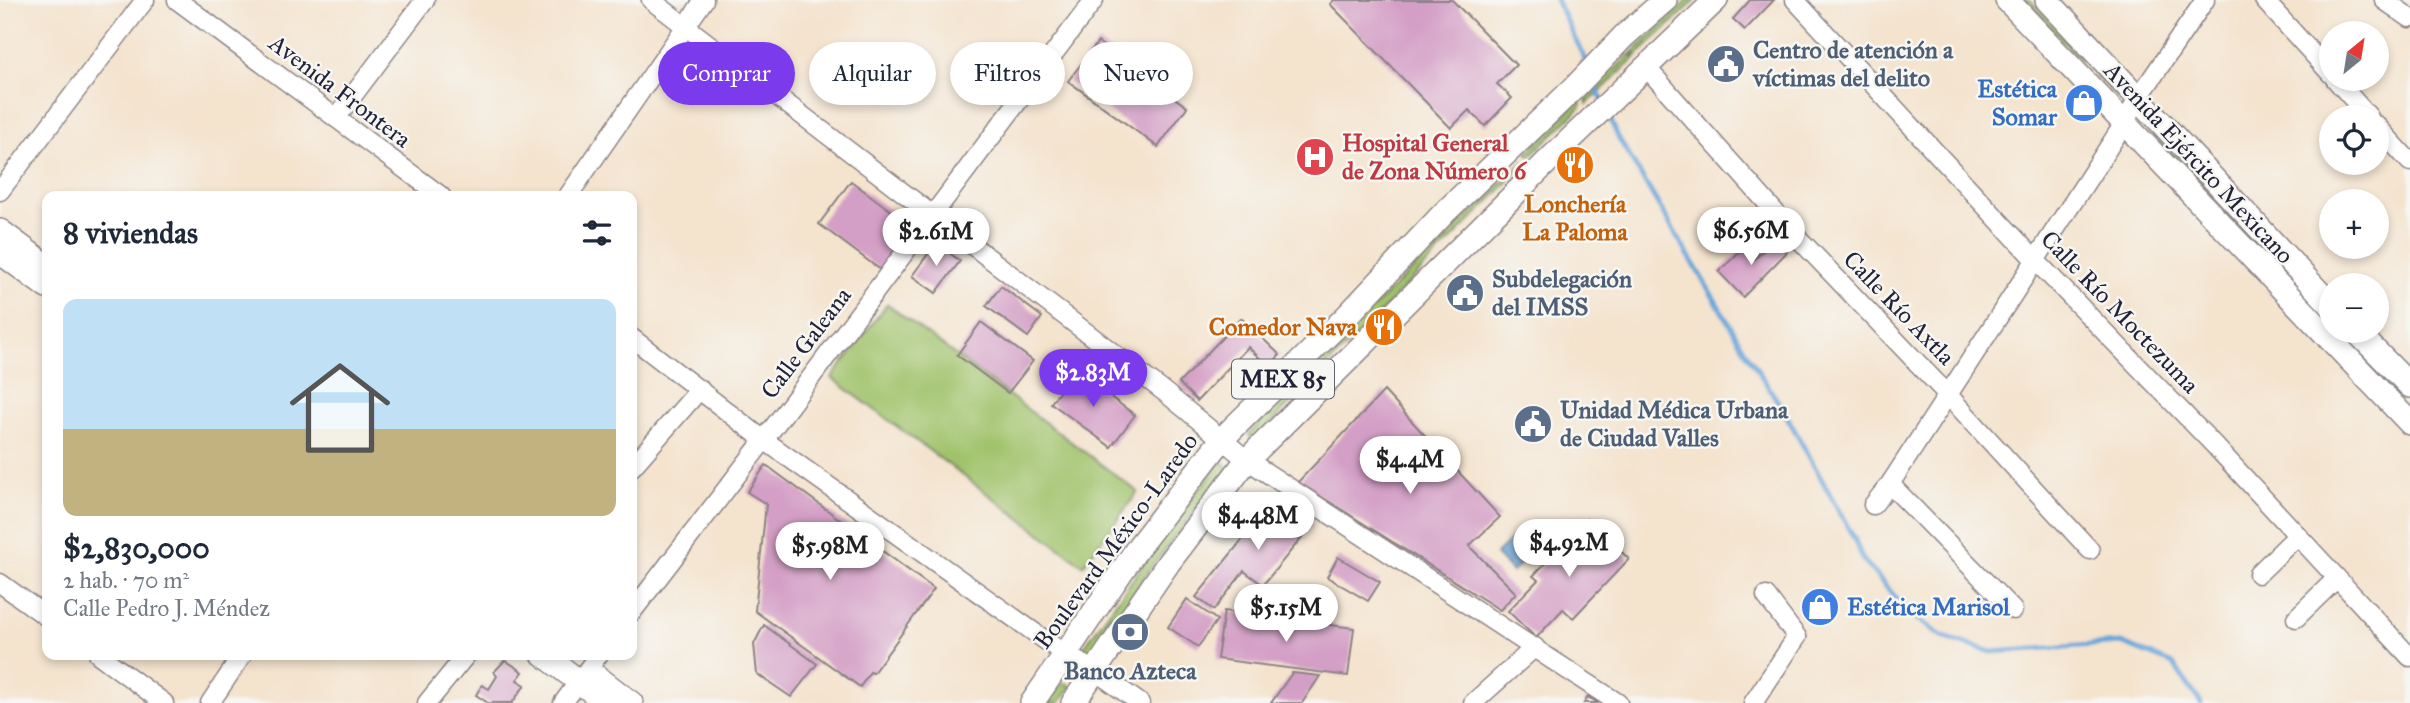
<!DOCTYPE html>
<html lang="es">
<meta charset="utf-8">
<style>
:root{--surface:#fff;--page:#f2f2f3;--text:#1f2937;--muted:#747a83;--line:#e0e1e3;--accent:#7c3aed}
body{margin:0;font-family:"IM FELL Great Primer",serif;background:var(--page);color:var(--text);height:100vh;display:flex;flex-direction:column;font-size:26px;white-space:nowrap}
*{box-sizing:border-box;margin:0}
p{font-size:23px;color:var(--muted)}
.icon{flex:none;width:38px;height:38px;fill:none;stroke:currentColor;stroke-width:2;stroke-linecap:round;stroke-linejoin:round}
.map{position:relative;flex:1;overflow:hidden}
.sheet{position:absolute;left:42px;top:191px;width:595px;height:469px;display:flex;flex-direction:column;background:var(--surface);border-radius:14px;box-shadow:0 4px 10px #0003}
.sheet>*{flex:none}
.guide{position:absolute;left:658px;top:42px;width:665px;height:63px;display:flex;gap:14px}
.needle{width:46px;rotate:30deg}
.controls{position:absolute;left:2319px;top:21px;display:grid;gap:14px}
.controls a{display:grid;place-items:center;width:70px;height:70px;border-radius:50%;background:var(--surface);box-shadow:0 4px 10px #0003;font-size:35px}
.price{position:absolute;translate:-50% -60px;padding:0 16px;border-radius:24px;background:#fff;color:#222;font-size:23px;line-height:46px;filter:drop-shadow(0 2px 4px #0008)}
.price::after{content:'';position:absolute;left:50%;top:42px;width:21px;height:16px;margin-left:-10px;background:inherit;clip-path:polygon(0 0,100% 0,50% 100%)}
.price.current{background:var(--accent);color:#fff}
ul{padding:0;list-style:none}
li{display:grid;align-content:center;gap:14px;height:371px;padding:0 21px}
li+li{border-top:2px solid var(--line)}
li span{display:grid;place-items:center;height:217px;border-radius:14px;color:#555}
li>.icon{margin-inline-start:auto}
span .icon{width:126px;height:126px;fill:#fffc;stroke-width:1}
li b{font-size:30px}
h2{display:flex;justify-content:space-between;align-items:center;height:84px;padding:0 21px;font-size:30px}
.pill{padding:0 24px;border-radius:32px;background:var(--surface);box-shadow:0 4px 10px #0003;font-size:24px;line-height:63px}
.pill.current{background:var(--accent);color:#fff}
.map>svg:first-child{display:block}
.green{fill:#a0c26b;stroke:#617253;stroke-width:2}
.water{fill:#68a5da;stroke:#45648a;stroke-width:2}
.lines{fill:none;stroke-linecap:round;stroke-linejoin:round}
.stream{stroke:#68a5da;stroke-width:5}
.building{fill:#d49fc6}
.minor-casing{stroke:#8b8284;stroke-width:21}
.major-casing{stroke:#8b8284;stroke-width:26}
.minor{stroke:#fff;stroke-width:18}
.major{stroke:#fff;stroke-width:23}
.labels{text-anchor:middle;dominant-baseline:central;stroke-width:5;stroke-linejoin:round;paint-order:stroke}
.shield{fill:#f6f6f2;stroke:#626272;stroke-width:2}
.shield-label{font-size:23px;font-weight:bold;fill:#22223b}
.service-label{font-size:24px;font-weight:bold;fill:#4e5e75;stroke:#f6f6f2;text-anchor:start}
.shop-label{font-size:24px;font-weight:bold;fill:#366cbe;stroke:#f6f6f2;text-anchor:end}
.street-label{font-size:24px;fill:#22223b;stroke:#f6f6f2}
.health-label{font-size:24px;font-weight:bold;fill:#be3a42;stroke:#f6f6f2;text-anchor:start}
.food-label{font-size:24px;font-weight:bold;fill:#c56008;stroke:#f6f6f2}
</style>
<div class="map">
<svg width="2410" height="703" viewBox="0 0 2410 703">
<rect width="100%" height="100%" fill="#f6f6f2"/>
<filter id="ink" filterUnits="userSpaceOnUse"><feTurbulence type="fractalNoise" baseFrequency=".0143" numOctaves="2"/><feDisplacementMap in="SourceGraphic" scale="14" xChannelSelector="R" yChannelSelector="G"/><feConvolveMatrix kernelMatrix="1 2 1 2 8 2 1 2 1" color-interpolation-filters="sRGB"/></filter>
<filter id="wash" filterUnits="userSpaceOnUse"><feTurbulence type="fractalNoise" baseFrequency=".00686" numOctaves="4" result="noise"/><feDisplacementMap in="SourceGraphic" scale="28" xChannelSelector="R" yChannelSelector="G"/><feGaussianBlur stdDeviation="1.57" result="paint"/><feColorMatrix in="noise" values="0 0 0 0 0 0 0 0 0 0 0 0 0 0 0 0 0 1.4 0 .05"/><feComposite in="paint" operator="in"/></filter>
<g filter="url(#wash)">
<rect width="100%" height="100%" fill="#f4e3cd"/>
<!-- green -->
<g class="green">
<path d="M1688,0H1696L1636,56L1633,52Z"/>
<path d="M2024,0H2030L2121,95L2118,99Z"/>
<path d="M1631,54L1635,58L1587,104L1586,97Z"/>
<path d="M1580,99L1581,107L1530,156L1527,153Z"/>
<path d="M2141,116L2322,309L2319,312L2139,121Z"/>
<path d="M1524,161L1527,163L1254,440L1251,439L1249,434L1317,362Z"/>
<path d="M887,304L1138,492L1083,565L832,378Z"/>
<path d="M1221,463H1225L1228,469L1149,570L1089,657L1081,655V651L1186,505Z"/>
<path d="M1063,683L1068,684L1071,687L1059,703H1048Z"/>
</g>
<!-- water -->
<path class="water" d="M1527,524L1544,541L1512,572L1496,554Z"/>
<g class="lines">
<!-- stream -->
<g class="stream">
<path d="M1556,0L1588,66"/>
<path d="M1593,79L1603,102"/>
<path d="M1608,114L1618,137L1749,357L1784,411L1855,540L1863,560L1910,614L1943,637L1992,652L2121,643L2173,664L2201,703"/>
</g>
</g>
<g id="blocks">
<!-- building -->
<g class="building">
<path d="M1334,0H1452L1516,65L1497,84L1512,98L1485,126L1469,110L1451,128L1330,4Z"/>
<path d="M1750,0H1774L1745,30L1733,19Z"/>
<path d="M1098,42L1187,107L1158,147L1068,81Z"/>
<path d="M851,181L914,228L882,271L819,224Z"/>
<path d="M1774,239L1787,252L1743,297L1719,272L1743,248L1755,259Z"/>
<path d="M936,243L960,261L936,293L912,276Z"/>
<path d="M1001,286L1042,317L1028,337L986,306Z"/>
<path d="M1241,318L1280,355L1269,367L1248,347L1197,401L1179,383Z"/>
<path d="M981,322L1033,361L1008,393L957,355Z"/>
<path d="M1075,371L1135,415L1111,447L1051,403Z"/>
<path d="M1384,391L1500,517L1469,546L1516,593L1500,610L1298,482Z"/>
<path d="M766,465L934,589L873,673L870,672L860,687L755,611L766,504L747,492Z"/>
<path d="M1275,499L1312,525L1263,585L1244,571L1214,610L1196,597Z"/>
<path d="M1587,519L1629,559L1573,618L1563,609L1536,638L1508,611L1538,580L1533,576Z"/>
<path d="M1338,557L1380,582L1368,601L1327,577Z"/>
<path d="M1187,599L1217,620L1198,647L1168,627Z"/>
<path d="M1224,611L1354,628L1348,676L1217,659Z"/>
<path d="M764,625L817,664L791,697L757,674L754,644Z"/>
<path d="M505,660L523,672L517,680L525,685L512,703H488L476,695L482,685L489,689L497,676L494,672Z"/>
<path d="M1292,673L1320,676L1302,703H1271Z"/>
<path d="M1588,697L1599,703H1584Z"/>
</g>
</g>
</g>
<g filter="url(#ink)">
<use href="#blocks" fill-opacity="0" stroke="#8b8284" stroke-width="2"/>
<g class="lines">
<defs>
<g id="minor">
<path d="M177,0L441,196"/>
<path d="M651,0L1167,394L1247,460L1618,703"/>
<path d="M1795,0L2036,261L2216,447L2410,657"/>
<path d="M2264,0L2331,74"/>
<path d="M2384,0L2410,18"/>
<path d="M1646,67L1800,240L1948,395L2090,550"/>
<path d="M2335,79L2369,117"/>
<path d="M336,118L425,0"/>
<path d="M2376,125L2410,162"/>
<path d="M0,191L145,0"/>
<path d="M568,196L704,0"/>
<path d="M632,338L764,440L1066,655L1095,671L1140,703"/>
<path d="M632,467L700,389"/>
<path d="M1890,484L2013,610"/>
<path d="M1873,505L1890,484L2125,122L2139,97L2205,0"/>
<path d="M2258,574L2298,535"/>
<path d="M0,583L47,617"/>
<path d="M632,612L764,440L1094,0"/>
<path d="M2296,618L2337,578"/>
<path d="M98,654L164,703"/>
<path d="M210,703L243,654"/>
<path d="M427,703L467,654"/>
<path d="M563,703L599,654"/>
<path d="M1473,703L1535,647"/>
<path d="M1753,703L1797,637L1766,596"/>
</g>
<g id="major">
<path d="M2007,0L2410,423"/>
<path d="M2047,0L2331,305"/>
<path d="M0,231L47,266"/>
<path d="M0,252L47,287"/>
<path d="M2356,331L2410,386"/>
<path d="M543,654L607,703"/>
<path d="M597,677L631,703"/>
<path d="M1032,703L1139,546L1223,438L1347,316L1444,213L1574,88L1624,36L1665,0"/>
<path d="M1073,703L1169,562L1247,460L1551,158L1716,0"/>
</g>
</defs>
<!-- minor casing -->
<use href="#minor" class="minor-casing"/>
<!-- major casing -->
<use href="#major" class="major-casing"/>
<!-- minor -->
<use href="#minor" class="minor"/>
<!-- major -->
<use href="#major" class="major"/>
</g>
</g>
<!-- icons -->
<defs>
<symbol id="civic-disc" viewBox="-11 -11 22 22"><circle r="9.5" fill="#5c6f8a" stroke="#f6f6f2"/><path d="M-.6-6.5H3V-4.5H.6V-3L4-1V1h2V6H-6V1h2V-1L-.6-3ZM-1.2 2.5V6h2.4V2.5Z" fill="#fff"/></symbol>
<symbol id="shop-disc" viewBox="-11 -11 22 22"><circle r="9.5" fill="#3f7fe0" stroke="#f6f6f2"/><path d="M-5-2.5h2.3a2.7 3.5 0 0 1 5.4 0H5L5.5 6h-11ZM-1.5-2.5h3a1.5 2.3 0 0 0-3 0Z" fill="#fff"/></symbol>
<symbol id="hospital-disc" viewBox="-11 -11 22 22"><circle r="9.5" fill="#e0444e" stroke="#f6f6f2"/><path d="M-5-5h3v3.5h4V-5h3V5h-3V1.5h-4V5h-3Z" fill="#fff"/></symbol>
<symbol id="restaurant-disc" viewBox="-11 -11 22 22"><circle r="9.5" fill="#e8710a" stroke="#f6f6f2"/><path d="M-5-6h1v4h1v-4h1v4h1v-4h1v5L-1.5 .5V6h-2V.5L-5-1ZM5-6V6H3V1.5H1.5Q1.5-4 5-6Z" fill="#fff"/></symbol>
<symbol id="bank-disc" viewBox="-11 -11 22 22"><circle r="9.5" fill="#5c6f8a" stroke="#f6f6f2"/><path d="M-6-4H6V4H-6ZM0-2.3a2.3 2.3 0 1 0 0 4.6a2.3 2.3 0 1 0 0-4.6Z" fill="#fff"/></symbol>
</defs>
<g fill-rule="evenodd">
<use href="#civic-disc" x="1704" y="42" width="44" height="44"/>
<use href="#shop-disc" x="2062" y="81" width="44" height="44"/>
<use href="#hospital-disc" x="1293" y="135" width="44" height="44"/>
<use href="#restaurant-disc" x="1553" y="143" width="44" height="44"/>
<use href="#civic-disc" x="1443" y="271" width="44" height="44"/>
<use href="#restaurant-disc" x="1362" y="305" width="44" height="44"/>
<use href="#civic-disc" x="1511" y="402" width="44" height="44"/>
<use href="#shop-disc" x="1798" y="585" width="44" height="44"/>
<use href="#bank-disc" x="1108" y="610" width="44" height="44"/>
</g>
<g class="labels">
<!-- shield labels -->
<rect class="shield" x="1232" y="359.5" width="102" height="39" rx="5"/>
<g class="shield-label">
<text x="1283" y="379">MEX 85</text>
</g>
<!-- service labels -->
<g class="service-label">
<text x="1753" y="50">Centro de atención a<tspan x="1753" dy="28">víctimas del delito</tspan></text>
<text x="1492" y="279">Subdelegación<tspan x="1492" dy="28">del IMSS</tspan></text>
<text x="1560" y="410">Unidad Médica Urbana<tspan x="1560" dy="28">de Ciudad Valles</tspan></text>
<text x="1130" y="671" text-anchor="middle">Banco Azteca</text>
</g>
<!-- shop labels -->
<g class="shop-label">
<text x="2057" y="89">Estética<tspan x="2057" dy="28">Somar</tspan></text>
<text x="1847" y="607" text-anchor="start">Estética Marisol</text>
</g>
<!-- street labels -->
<g class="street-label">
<text transform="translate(340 91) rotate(37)">Avenida Frontera</text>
<text transform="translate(2199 163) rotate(47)">Avenida Ejército Mexicano</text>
<text transform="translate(1899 308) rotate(46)">Calle Río Axtla</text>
<text transform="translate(2120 312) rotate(46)">Calle Río Moctezuma</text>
<text transform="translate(806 343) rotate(-53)">Calle Galeana</text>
<text transform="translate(1116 541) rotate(-54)">Boulevard México-Laredo</text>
</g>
<!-- health labels -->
<g class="health-label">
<text x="1342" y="143">Hospital General<tspan x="1342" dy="28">de Zona Número 6</tspan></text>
</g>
<!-- food labels -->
<g class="food-label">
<text x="1575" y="204">Lonchería<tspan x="1575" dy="28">La Paloma</tspan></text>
<text x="1357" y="327" text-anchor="end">Comedor Nava</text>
</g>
</g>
</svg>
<div class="controls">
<a><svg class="needle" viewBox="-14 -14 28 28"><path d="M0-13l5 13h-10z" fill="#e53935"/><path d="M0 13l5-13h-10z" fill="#747a83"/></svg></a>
<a><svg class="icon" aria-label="locate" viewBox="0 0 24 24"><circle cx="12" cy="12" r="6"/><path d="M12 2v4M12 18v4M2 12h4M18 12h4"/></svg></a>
<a>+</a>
<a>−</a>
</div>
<b class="price" style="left:1751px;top:267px">$6.56M</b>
<b class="price" style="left:936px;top:268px">$2.61M</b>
<b class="price current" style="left:1093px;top:409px">$2.83M</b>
<b class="price" style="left:1410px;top:496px">$4.4M</b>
<b class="price" style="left:1258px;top:552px">$4.48M</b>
<b class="price" style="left:1569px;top:579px">$4.92M</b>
<b class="price" style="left:830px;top:582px">$5.98M</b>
<b class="price" style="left:1286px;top:644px">$5.15M</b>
<div class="guide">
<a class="pill current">Comprar</a>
<a class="pill">Alquilar</a>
<a class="pill">Filtros</a>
<a class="pill">Nuevo</a>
</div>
<section class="sheet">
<h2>8 viviendas<svg class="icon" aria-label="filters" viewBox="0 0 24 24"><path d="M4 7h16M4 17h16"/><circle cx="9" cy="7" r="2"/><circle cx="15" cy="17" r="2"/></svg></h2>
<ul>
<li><span style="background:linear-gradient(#bfe0f5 60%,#c2b280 0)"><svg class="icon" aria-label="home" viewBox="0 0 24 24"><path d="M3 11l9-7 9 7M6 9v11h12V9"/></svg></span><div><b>$2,830,000</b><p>2 hab. · 70 m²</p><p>Calle Pedro J. Méndez</p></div></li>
</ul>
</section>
</div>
